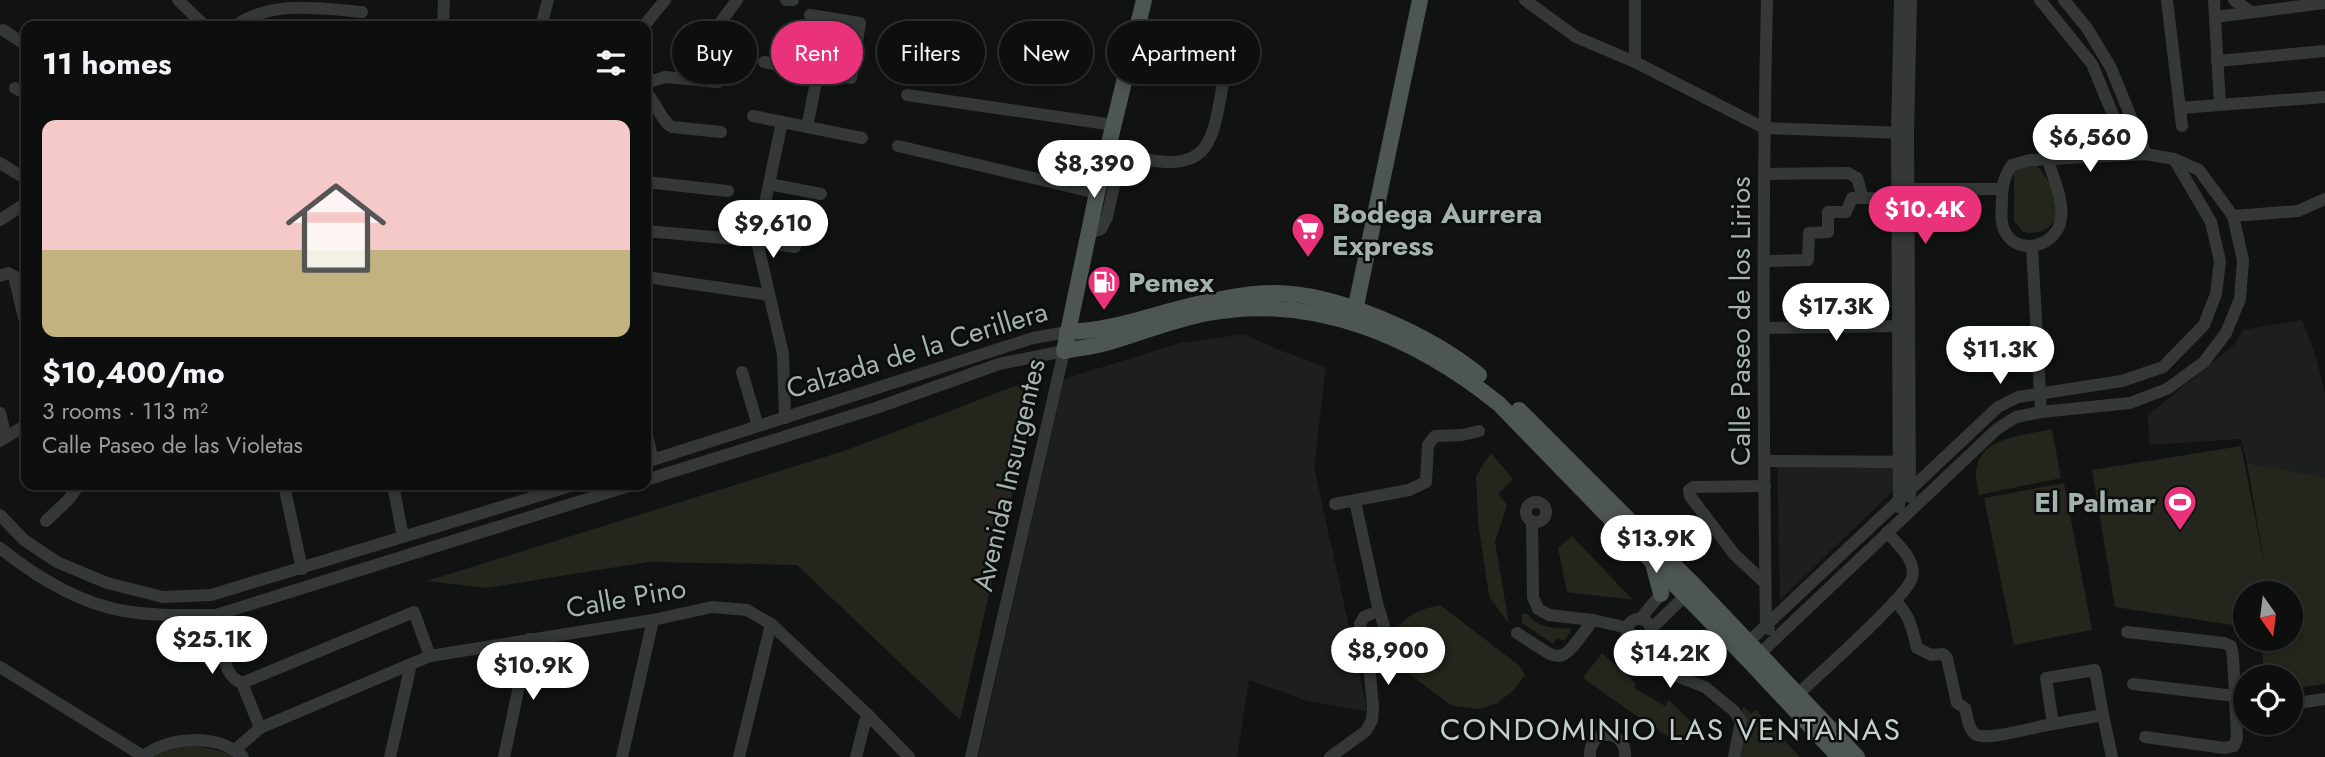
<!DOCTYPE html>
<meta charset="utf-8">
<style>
:root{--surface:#0d0e0e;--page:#161717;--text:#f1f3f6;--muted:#9a9c9e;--line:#2d2e2e;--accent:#ea327b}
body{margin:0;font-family:Jost,sans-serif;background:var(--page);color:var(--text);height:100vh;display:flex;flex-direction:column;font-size:26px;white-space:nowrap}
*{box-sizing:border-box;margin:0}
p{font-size:23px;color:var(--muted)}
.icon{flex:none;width:38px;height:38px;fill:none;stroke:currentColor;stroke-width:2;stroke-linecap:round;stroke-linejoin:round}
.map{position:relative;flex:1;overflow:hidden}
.drawer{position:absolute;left:21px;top:21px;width:630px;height:469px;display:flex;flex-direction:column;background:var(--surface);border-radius:14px;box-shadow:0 4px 10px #0003,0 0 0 2px var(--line)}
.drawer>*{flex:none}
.hud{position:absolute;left:672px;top:21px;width:665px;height:63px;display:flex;gap:14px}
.needle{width:46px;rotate:166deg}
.fabs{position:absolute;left:2233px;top:581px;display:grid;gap:14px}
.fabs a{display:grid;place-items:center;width:70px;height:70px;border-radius:50%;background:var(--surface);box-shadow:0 4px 10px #0003,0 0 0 2px var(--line);font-size:35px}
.price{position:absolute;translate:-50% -60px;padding:0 16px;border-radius:24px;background:#fff;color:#222;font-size:23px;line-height:46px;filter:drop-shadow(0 2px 4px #0008)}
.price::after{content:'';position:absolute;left:50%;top:42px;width:21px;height:16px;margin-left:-10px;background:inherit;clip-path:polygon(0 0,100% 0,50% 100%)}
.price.active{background:var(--accent);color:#fff}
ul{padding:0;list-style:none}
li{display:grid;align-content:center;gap:14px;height:371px;padding:0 21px}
li span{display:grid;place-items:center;height:217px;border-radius:14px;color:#555}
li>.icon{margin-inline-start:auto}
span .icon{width:126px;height:126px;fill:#fffc;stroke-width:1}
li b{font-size:30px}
h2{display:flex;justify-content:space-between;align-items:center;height:84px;padding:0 21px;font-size:30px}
.pill{padding:0 24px;border-radius:32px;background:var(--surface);box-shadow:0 4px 10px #0003,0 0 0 2px var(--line);font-size:24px;line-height:63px}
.pill.active{background:var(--accent);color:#fff}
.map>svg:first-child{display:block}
.built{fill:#1d1f1f}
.green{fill:#24251d}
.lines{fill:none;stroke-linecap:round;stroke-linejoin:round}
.minor{stroke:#343938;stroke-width:12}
.major{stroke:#4e5654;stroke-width:16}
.labels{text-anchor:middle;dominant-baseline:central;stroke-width:5;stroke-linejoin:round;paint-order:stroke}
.poi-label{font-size:28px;font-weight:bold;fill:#a3b2ad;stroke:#0c0d0d;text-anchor:start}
.street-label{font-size:28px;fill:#a3b2ad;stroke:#0c0d0d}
.neighbourhood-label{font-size:30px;letter-spacing:2px;fill:#c3cfcb;stroke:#0c0d0d}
</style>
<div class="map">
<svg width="2325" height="757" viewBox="0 0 2325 757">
<rect width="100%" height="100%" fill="#111212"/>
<!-- built -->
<g class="built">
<path d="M2302,320L2316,357L2325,393V477L2247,463L2241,439L2149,445L2148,415L2235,344L2243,330Z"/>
<path d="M1244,334L1279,350L1326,367L1314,467L1367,708L1365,711L1307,701L1249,680L1237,757H978L1064,379L1180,343Z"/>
<path d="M1900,455L1901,483L1780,600L1777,456Z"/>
</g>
<!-- green -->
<g class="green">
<path d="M2037,165C2044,174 2054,189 2057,200C2063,223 2043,237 2023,232L2014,221V175L2015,169Z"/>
<path d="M1039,377L960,720L797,565L648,562L486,588L427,581L844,451Z"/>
<path d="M2052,429L2061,478L1979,495C1964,439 2010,438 2052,429Z"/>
<path d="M2241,446L2266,573L2247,463L2325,477V684L2291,689V677H2264L2262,639H2291V593H2245V627L2115,607L2092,470Z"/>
<path d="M1491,453L1513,479L1498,494L1507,505L1495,542L1509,624L1489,596L1478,522L1476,476Z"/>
<path d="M2064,483L2092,630L2014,645L1984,498Z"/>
<path d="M1572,536L1633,600L1567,592L1558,548Z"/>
<path d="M1440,605L1520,666L1525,675L1513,691L1497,703L1480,709L1452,706L1390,660L1384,646C1400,621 1410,611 1440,605Z"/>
<path d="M1522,614H1528C1538,629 1555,627 1572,629L1564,641L1557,638L1553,644L1522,623Z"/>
<path d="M1602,653L1636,683L1634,688L1665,706L1669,700L1698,729L1682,745L1648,724L1583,678Z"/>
<path d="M1743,706L1751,714L1756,710L1800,757H1736Z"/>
<path d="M195,745L227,753L233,757H147L164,748Z"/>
</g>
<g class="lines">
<!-- minor -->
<g class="minor">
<path d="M178,0L205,26"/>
<path d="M786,0H793"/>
<path d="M1525,0L1576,37L1635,62L1764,128L1904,133"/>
<path d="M1767,0C1762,208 1763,417 1766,626L1769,629"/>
<path d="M2040,0L2092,64L2129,154"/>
<path d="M2064,0L2087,28L2111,68L2146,154"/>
<path d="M2167,0L2182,126"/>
<path d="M2214,0L2220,105"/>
<path d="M2234,0L2251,12"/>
<path d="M2215,17L2325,3"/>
<path d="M647,22L665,0"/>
<path d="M235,26C272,0 317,8 362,12"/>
<path d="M443,26L444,0"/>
<path d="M541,26L548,0"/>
<path d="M3,30L26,45"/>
<path d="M705,43L737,0"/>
<path d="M2217,61L2325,51"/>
<path d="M764,62L851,78L860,23L810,15"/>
<path d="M1635,62V0"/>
<path d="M646,83L665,77L718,82"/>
<path d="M15,88L26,94"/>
<path d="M646,93C657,103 661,121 672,127L721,132"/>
<path d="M907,95L1114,125"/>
<path d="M2180,108L2325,97"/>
<path d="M753,116L862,138"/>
<path d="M782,122L757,241L783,354L785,418"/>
<path d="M807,127L818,72"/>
<path d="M898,146L1097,193"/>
<path d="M1109,151C1139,157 1190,177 1208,142C1217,125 1219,103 1223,84"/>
<path d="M0,163L26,179"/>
<path d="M1764,174L1848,173L1857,178L1863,198L1897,199"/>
<path d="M646,182L728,191"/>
<path d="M769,184L821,194"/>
<path d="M1908,189H2002"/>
<path d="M2233,216L2298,211L2325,199"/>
<path d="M0,220L26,203"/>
<path d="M646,231L757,241L795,247"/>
<path d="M1089,233L1101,229L1107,217L1116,177L1105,167"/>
<path d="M2032,246L2041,412"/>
<path d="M1764,261L1808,260L1809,233L1828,232V212H1846L1852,198H1863"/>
<path d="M0,276L8,273L14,276L24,318"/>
<path d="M646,277L769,295"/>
<path d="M1765,328L1904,326"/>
<path d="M742,372L758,426"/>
<path d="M0,413L6,437"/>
<path d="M646,432L653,460"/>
<path d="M0,441L26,425"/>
<path d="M1765,461L1897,462"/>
<path d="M646,462L1033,338L1067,332"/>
<path d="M646,480L876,408L999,364L1064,351L971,757"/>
<path d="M284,485L302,569"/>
<path d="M393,485L403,537"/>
<path d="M1765,486L1693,487L1689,490L1690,496L1734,554L1765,583"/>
<path d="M1910,497L1908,133L1911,0"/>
<path d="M1355,501L1377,603L1384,626L1381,633L1375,637L1368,652"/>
<circle cx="1536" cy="512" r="10"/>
<path d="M1335,504L1409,490L1426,482L1428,445L1435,436L1462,435L1479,431"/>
<path d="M1899,507L1897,133L1900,0"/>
<path d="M0,515L24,540L57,562L107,583L163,597L211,595L574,485"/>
<path d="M46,521L69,499L79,485"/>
<path d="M1532,521L1533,597L1538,609L1549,615L1593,620L1628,628"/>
<path d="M0,548C35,576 79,603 124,611C155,616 185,615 216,615L632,485"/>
<path d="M1895,601C1910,615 1912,629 1917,648L1931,655L1943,654L1947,658L1957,703L1965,708C1967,715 1968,729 1975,734C1985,742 2038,726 2053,724L2046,678L2095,670L2103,715"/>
<path d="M1640,619L1666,588"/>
<circle cx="1639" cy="631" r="12"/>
<path d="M1651,629L1690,591"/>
<path d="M2127,632L2224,643L2231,646L2233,656L2237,738L2234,746L2224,748L2145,737"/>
<path d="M1517,633C1565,664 1558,667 1593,620"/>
<path d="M220,640C224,656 224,676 242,683"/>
<path d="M1644,642L1645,657L1653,667L1705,687L1734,711L1741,721L1734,757"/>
<path d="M1743,647L1998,407L2018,397L2122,381L2163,367L2204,325L2216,294L2220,261L2211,222L2174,159"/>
<path d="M1753,660L1997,429L2016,417L2041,412L2130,403L2167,389L2204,362L2226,333L2240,299L2243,260L2233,216L2199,170L2174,159L2146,154L2030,160L2012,165C2004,176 2002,186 2002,200C2002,209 2000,219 2003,227C2013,258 2058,248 2061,218C2064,200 2053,178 2048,160"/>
<path d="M0,667L143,756"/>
<path d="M242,683L414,612L430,656"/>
<path d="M242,683L260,728"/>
<path d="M2133,684L2235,696"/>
<path d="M1798,694C1818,675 1907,597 1912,578C1917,560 1897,544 1887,532"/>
<path d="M2291,704L2325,699"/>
<path d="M2053,724L2103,715L2112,757"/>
<path d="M235,750L260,728L430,656L653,620L712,607L747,610L771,624L867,714L909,757"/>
<path d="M142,757C169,736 217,733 243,757"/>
<path d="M390,757L411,664"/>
<path d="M504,757L529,639"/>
<path d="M622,757L653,620"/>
<path d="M739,757L771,624"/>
<path d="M856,757L867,714"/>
<path d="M1330,757L1366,731L1372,720L1373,707L1368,653L1360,624L1364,617L1371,614"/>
<path d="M1590,757C1588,727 1627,728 1625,757"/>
</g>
<!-- major -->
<g class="major">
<path d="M1144,0L1097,193L1064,351C1078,348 1092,347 1106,343C1140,333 1173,320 1208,313C1315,293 1417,338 1499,404L1750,662L1839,757"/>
<path d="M1353,320L1420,0"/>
<path d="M1067,332C1111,331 1151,315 1193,305C1218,300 1246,293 1272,293C1336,292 1430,335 1479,375"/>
<path d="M1519,410L1695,586L1857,757"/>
<path d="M1654,567L1661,594"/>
</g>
</g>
<!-- icons -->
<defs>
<symbol id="supermarket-pin" viewBox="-11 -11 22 30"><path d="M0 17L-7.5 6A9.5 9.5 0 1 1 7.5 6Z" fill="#ea327b" stroke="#0c0d0d"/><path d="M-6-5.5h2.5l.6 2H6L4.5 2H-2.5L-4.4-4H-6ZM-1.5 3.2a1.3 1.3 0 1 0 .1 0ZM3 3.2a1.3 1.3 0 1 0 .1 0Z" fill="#fff"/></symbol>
<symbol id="fuel-pin" viewBox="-11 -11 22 30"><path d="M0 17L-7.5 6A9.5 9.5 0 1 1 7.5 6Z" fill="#ea327b" stroke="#0c0d0d"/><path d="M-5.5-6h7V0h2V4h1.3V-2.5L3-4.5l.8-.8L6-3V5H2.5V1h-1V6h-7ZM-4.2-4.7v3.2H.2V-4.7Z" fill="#fff"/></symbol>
<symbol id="stadium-pin" viewBox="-11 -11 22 30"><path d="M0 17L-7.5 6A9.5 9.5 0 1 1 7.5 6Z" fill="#ea327b" stroke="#0c0d0d"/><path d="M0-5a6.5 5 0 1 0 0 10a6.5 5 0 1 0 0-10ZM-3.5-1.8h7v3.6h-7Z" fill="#fff"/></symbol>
</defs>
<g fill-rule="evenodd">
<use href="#supermarket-pin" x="1289" y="210" width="38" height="52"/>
<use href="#fuel-pin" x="1085" y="263" width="38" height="52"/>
<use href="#stadium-pin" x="2161" y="483" width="38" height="52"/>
</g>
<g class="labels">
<!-- poi labels -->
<g class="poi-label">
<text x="1332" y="213">Bodega Aurrera<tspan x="1332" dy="32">Express</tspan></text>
<text x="1128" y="282">Pemex</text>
<text x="2156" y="502" text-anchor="end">El Palmar</text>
</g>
<!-- street labels -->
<g class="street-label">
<text transform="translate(1740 321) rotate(-90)">Calle Paseo de los Lirios</text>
<text transform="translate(917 350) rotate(-17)">Calzada de la Cerillera</text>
<text transform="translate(1009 475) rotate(-77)">Avenida Insurgentes</text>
<text transform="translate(626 598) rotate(-10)">Calle Pino</text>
</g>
<!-- neighbourhood labels -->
<g class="neighbourhood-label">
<text x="1671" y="729">CONDOMINIO LAS VENTANAS</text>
</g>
</g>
</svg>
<div class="fabs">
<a><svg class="needle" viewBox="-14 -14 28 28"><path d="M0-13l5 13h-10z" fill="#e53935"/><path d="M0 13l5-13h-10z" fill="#9a9c9e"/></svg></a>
<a><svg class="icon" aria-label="locate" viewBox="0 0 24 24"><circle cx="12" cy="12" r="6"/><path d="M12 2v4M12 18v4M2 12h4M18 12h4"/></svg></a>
</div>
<b class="price" style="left:2090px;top:174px">$6,560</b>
<b class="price" style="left:1094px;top:200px">$8,390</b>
<b class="price active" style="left:1925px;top:246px">$10.4K</b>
<b class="price" style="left:773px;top:260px">$9,610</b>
<b class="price" style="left:1836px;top:343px">$17.3K</b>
<b class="price" style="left:2000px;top:386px">$11.3K</b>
<b class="price" style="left:1656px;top:575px">$13.9K</b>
<b class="price" style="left:212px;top:676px">$25.1K</b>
<b class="price" style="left:1388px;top:687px">$8,900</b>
<b class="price" style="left:1670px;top:690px">$14.2K</b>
<b class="price" style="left:533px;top:702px">$10.9K</b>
<div class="hud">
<a class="pill">Buy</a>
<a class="pill active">Rent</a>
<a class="pill">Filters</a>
<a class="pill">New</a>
<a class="pill">Apartment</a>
</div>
<section class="drawer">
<h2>11 homes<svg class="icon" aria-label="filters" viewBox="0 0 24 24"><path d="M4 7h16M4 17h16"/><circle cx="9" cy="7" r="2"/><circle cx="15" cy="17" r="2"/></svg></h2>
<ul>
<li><span style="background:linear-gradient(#f6c9c9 60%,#c2b280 0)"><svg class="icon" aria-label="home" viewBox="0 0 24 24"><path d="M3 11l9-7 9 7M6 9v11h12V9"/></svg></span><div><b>$10,400/mo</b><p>3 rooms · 113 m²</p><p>Calle Paseo de las Violetas</p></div></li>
</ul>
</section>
</div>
